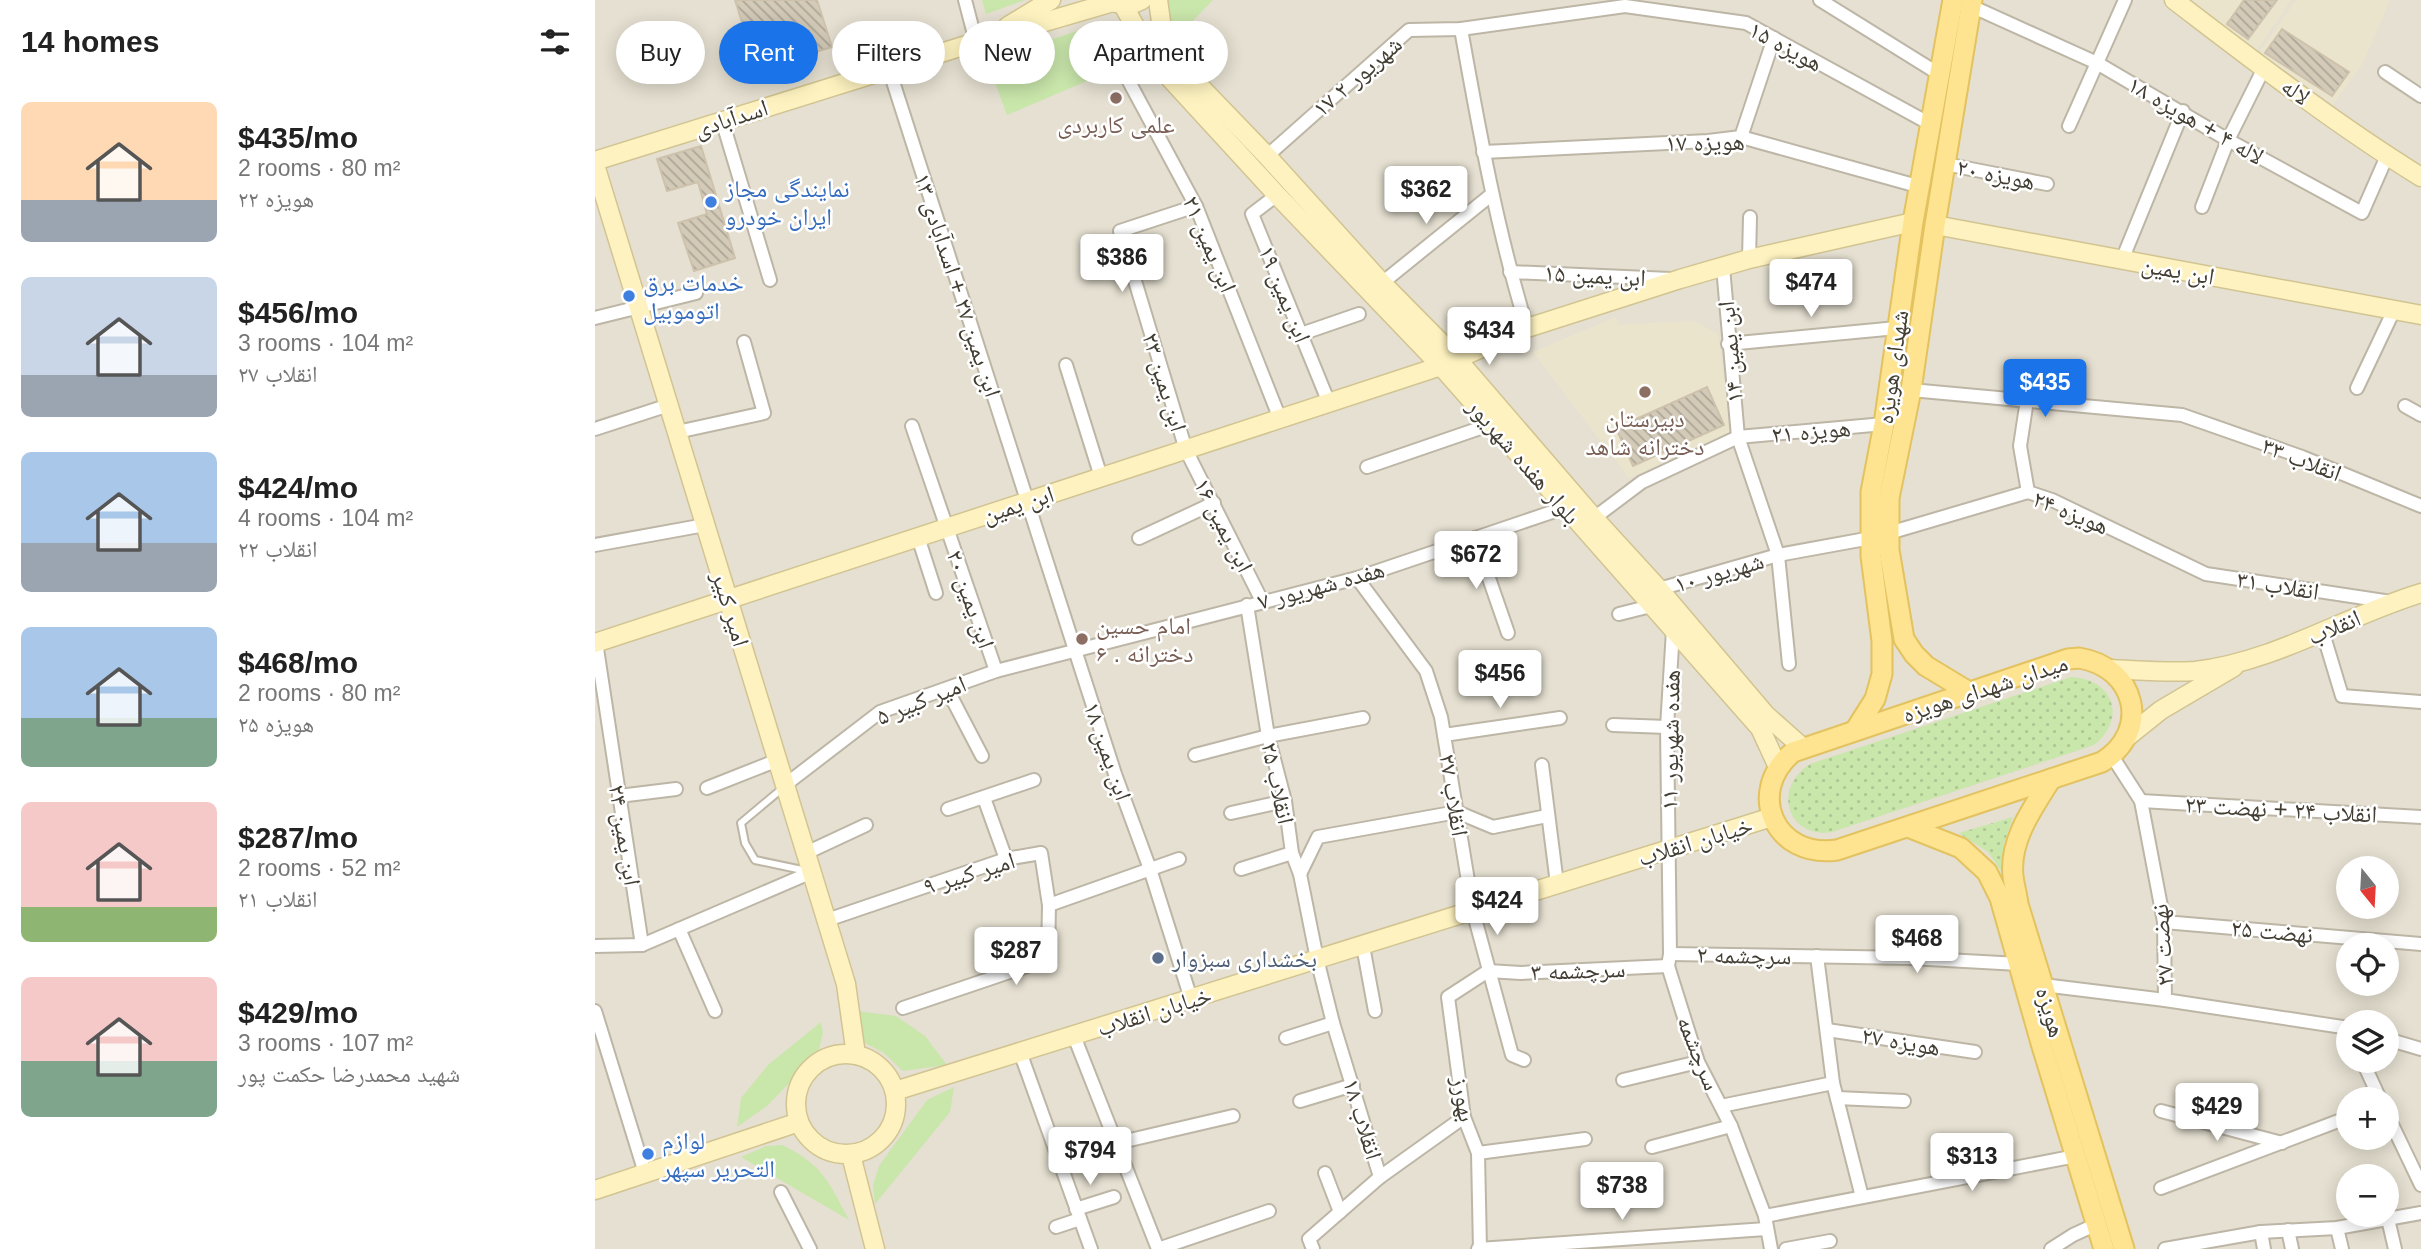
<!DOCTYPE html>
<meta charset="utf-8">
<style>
:root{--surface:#fff;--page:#f6f6f6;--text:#222;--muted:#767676;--accent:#1a73e8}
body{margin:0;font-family:Helvetica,"Noto Naskh Arabic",sans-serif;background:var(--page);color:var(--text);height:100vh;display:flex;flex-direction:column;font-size:26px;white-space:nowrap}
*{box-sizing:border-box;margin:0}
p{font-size:23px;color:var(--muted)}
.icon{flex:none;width:38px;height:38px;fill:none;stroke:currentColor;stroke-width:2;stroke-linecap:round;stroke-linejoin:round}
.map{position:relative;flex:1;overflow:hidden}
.details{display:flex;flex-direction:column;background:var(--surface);width:595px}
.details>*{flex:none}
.top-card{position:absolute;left:21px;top:21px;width:665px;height:63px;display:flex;gap:14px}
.needle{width:46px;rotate:162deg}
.buttons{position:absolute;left:1741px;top:856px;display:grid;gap:14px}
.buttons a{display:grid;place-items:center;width:63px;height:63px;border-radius:50%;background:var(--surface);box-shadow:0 4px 18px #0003;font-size:35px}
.price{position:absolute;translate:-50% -60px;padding:0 16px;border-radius:7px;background:#fff;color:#222;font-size:23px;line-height:46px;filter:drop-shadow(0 2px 4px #0008)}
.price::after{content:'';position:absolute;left:50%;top:42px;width:21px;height:16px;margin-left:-10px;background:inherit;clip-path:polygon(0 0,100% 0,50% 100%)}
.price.active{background:var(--accent);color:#fff}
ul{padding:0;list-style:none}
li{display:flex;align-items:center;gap:21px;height:175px;padding:0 21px}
li span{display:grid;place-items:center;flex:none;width:196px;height:140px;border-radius:10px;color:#555}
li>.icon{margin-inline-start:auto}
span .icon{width:84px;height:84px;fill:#fffc;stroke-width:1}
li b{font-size:30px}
h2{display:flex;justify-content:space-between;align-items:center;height:84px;padding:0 21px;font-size:30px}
.pill{padding:0 24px;border-radius:32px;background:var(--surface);box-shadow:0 4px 18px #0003;font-size:24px;line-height:63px}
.pill.active{background:var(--accent);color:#fff}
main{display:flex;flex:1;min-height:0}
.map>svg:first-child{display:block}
.residential{fill:#e5e0d1;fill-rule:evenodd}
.education{fill:#ebe4cd}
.grass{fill:#c9e6ab}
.park{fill:url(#park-dots)}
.building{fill:url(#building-back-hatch);stroke:#cec2ac;stroke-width:2}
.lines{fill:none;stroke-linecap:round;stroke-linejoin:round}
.lane-casing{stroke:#bdb6a6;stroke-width:10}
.street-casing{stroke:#bdb6a6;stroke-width:16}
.secondary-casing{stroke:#d2c492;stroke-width:21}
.primary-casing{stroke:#e3c260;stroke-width:23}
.lane{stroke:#fff;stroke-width:6}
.street{stroke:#fff;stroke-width:12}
.secondary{stroke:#fef3c0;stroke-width:18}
.primary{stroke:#fee490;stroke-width:19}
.education-dot{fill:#8d6e63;stroke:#fff;stroke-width:2.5}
.shop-dot{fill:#3f7fe0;stroke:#fff;stroke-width:2.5}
.service-dot{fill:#5c6f8a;stroke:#fff;stroke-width:2.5}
.labels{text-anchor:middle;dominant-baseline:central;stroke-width:5;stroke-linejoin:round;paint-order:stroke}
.street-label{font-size:24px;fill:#433e33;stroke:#fff}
.education-label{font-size:24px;fill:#785e54;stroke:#fff}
.shop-label{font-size:24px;fill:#366cbe;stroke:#fff;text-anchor:start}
.service-label{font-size:24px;fill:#4e5e75;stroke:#fff;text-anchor:start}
</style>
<main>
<section class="details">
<h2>14 homes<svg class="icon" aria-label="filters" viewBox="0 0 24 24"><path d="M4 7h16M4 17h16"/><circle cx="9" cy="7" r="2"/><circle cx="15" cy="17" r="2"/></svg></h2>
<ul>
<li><span style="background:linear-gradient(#ffd9b3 70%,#9aa5b1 0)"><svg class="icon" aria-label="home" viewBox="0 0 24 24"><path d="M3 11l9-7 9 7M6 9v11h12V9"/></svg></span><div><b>$435/mo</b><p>2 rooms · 80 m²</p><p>هویزه ۲۲</p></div></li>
<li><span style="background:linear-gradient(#c9d6e8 70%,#9aa5b1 0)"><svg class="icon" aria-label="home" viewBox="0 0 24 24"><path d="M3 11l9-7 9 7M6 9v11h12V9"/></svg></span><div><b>$456/mo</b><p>3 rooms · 104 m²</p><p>انقلاب ۲۷</p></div></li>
<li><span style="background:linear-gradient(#a9c7e8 65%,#9aa5b1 0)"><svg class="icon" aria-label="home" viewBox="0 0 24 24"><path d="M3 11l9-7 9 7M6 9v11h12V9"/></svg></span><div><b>$424/mo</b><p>4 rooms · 104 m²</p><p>انقلاب ۲۲</p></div></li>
<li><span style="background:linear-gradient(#a9c7e8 65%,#7fa58c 0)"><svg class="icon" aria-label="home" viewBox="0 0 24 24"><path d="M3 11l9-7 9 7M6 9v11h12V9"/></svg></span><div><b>$468/mo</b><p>2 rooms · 80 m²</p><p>هویزه ۲۵</p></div></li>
<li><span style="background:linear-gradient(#f6c9c9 75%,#8fb573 0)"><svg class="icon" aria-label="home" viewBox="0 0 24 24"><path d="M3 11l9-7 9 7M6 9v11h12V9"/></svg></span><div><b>$287/mo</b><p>2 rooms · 52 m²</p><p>انقلاب ۲۱</p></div></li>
<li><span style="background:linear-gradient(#f6c9c9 60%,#7fa58c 0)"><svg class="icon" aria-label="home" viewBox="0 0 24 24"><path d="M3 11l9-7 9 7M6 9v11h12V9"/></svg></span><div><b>$429/mo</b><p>3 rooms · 107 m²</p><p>شهید محمدرضا حکمت پور</p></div></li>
</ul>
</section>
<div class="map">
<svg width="1826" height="1249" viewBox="0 0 1826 1249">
<defs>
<pattern id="park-dots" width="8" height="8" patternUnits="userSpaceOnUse" patternTransform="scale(1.75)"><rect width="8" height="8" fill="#c9e6ab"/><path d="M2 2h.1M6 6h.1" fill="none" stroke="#aec694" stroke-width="1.8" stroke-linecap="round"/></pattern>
<pattern id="building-back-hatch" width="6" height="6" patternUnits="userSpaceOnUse" patternTransform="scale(1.75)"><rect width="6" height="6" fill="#d3cab8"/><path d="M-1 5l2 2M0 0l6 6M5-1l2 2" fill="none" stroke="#ada596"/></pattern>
</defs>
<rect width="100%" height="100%" fill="#f1eee3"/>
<!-- residential -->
<path class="residential" d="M0,0H1826V1249H0ZM1754,868H1792V906H1754ZM1754,945H1792V984H1754ZM1754,1022H1792V1060H1754ZM1754,1099H1792V1138H1754ZM1754,1176H1792V1214H1754Z"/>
<!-- education -->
<g class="education">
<path d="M1591,0H1696L1660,53Z"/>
<path d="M1701,0H1795L1768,63L1738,104L1664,53Z"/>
<path d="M1021,317L1023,325L1099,321L1123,334L1136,432L1034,478L938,352Z"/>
</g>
<!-- grass -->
<g class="grass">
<path d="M387,0H430L391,14Z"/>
<path d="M566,0H618L576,43Z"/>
<path d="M488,29L524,40L541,60L412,115L392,61Z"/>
<path d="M261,1011L301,1016L330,1036L352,1065L308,1071L289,1053L266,1041Z"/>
<path d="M226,1022L228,1033L223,1053L172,1106L142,1127L146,1098L173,1065Z"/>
<path d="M359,1087L355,1112L280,1204L278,1185L284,1166L332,1100Z"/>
<path d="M187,1145C227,1164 234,1182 254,1220L146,1157L171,1146Z"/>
</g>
<!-- park -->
<g class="park">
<path d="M1476,677C1519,679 1532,719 1499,745L1237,832C1193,839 1176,789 1215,764Z"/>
<path d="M1418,817L1409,843L1407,872L1393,852L1364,833Z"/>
</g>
<!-- building -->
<g class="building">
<path d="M140,0H222L237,47L187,62L177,30L152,38Z"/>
<path d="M1649,0H1682L1653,39L1632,24Z"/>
<path d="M1687,29L1754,72L1737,96L1670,53Z"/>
<path d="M106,146L140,258L99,271L83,223L112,214L103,182L72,191L62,159Z"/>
<path d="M1112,387L1129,425L1038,466L1021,428Z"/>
</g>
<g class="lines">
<defs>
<path id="lane" d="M189,787L146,823L150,843L160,860L212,871"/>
<g id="street">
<path d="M370,0L381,42"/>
<path d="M1225,0L1344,74"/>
<path d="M1376,6L1502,63L1633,140L1767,213L1792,156"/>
<path d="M866,29C884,130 902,230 932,328"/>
<path d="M294,69L480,650L520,774L555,869L596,999"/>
<path d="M1790,72L1826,96"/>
<path d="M531,76L601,206L685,419"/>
<path d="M127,120L175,280"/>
<path d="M1474,126L1530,0"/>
<path d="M1146,137L1179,38"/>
<path d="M888,152L1113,141L1146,137L1326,187"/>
<path d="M672,156L814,30L866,29L1030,6L1151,23L1337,125"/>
<path d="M1350,164L1452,184"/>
<path d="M682,195L657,214L734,403"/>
<path d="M601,206L525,231L591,450L667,601"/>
<path d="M1607,207L1633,140L1669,68"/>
<path d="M1154,259L1155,217"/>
<path d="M1527,260L1588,111"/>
<path d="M1128,267L1143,437L1183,555L1194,664"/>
<path d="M915,272L1075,279"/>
<path d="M787,283L896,195"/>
<path d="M0,318L101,293"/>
<path d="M706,334L764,314"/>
<path d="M1133,344L1302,328"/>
<path d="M471,365L506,477"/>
<path d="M1762,388L1799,310"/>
<path d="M1316,390L1587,415L1707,457L1826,506"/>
<path d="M1432,400L1425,446L1433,492"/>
<path d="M1810,406L1826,415"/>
<path d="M317,426L401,671"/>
<path d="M0,429L74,405"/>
<path d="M82,432L169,413L149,342"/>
<path d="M772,467L897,424"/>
<path d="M999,518L1047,482L1143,437L1289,424"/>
<path d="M1294,533L1433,492L1457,500L1611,574L1796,602"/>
<path d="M323,537L341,593"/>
<path d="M544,538L619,503"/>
<path d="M880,538L913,633"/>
<path d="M0,545L110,525"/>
<path d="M762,578L831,671L846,717L878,911L917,1055L929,1060"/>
<path d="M1064,589L1183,555L1276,538"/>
<path d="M652,605L673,736L690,801L697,853L705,874L722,959L738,1023L785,1177L714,1239L718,1249"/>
<path d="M1024,614L1056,606"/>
<path d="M1078,630L1072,727L1075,954L1073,966L1103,1062L1136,1126L1170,1216L1176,1249"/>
<path d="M1728,633L1747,696L1826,702"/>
<path d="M1,642L47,945"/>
<path d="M352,689L387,756"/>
<path d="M1018,725L1072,727"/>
<path d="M849,735L965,718"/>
<path d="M600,755L673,736L768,718"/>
<path d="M1517,756L1546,801L1569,922L1570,1000L1754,1028"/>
<path d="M947,765L962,884"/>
<path d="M190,785L285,712L401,671L762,578L969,508"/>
<path d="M112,788L183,760"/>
<path d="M24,796L81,789"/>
<path d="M389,798L411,859"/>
<path d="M1546,801L1826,817"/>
<path d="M353,809L439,780"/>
<path d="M636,813L690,801"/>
<path d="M211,853L271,825"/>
<path d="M646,869L697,853"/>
<path d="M705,874L723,837L862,812L898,827L952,816"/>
<path d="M232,920L411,859L446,853L454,905L584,859"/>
<path d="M1569,922L1826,944"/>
<path d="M84,929L120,1011"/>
<path d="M0,946L47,945L217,872"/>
<path d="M768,946L780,1011"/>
<path d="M1075,954L1315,958L1424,964"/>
<path d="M1222,956L1238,1083L1267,1197"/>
<path d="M893,971L926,973L1073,966"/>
<path d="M1448,985L1570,1000"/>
<path d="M308,1008L453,959L454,905"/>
<path d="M0,1011L50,1173"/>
<path d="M1232,1030L1380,1052"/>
<path d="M479,1036L563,1249L674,1211"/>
<path d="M691,1038L738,1023"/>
<path d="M1792,1039L1826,1049"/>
<path d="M425,1052L496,1249"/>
<path d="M1767,1060L1785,1099"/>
<path d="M1028,1080L1103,1062"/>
<path d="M1242,1098L1309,1101"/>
<path d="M705,1101L758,1085"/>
<path d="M1126,1106L1238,1083"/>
<path d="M1566,1111L1687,1143"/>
<path d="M1792,1114L1826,1185"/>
<path d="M522,1143L638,1116"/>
<path d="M1057,1147L1136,1126"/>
<path d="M883,1153L990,1139"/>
<path d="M730,1173L745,1212"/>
<path d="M785,1177L869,1117"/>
<path d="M1566,1188L1754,1117"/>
<path d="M186,1192L215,1249"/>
<path d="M481,1209L519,1197"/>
<path d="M1170,1216L1481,1156"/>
<path d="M1793,1219L1800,1249"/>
<path d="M461,1227L485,1219"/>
<path d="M1742,1228L1747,1249"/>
<path d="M1693,1230L1697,1249"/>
<path d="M1666,1232L1669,1249"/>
<path d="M883,1249L1171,1229"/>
<path d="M885,1249L883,1153L869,1117L853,997L893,971"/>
<path d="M1191,1249L1235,1241"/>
<path d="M1456,1249L1478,1235L1502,1224"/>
<path d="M1570,1249L1666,1232L1742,1228L1826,1213"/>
</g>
<g id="secondary">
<path d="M563,0L568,36L576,54L593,74L672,156L787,283L863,360L999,518L1064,589L1171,715L1207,747"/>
<path d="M1579,0C1659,61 1740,124 1826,177"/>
<path d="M520,3L538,4L547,0"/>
<path d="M528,5L560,62L682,195L846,366L1165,728L1183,767"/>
<path d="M413,26L456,0"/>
<path d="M0,161L381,42L518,2"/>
<path d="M0,165L251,984L261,1055"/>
<path d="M1340,225L1826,315"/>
<path d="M0,643L846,366L932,328L1085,279L1154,259L1318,222"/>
<path d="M1514,669C1542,670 1571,673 1600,671C1680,662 1750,616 1826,593"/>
<path d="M1531,738L1566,710L1639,667"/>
<circle cx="251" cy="1104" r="50"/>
<path d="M300,1091L1177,817"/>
<path d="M256,1155L280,1249"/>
<path d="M0,1190L204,1122"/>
</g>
<g id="primary">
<path d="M1484,658C1541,667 1557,731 1507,762L1242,850C1180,859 1150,792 1198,752L1473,659Z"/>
<path d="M1374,692L1331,666L1319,654L1309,639L1294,550V498L1316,390L1340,225L1377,0"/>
<path d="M1261,729L1280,699L1287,674V641L1276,556V492L1289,424L1318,222L1358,0"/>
<path d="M1456,779C1438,808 1414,840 1418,876C1419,885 1422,895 1423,904L1529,1249"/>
<path d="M1313,827L1366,848L1392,872L1405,898L1446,1043L1509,1249"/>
</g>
</defs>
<!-- lane casing -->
<use href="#lane" class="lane-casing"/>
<!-- street casing -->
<use href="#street" class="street-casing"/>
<!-- secondary casing -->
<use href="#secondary" class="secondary-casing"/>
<!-- primary casing -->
<use href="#primary" class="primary-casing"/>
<!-- lane -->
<use href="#lane" class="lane"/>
<!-- street -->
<use href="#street" class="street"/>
<!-- secondary -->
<use href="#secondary" class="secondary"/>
<!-- primary -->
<use href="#primary" class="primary"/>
</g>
<!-- markers -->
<g class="education-dot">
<circle cx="521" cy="98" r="7"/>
<circle cx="1050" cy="392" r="7"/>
<circle cx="487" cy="639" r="7"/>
</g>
<g class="shop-dot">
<circle cx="116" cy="202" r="7"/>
<circle cx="34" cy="296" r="7"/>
<circle cx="53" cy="1154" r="7"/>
</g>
<circle class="service-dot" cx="563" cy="958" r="7"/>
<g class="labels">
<!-- street labels -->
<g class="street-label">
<text transform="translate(1191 46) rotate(28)">هویزه ۱۵</text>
<text transform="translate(762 76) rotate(-41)">۱۷ شهریور ۲</text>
<text transform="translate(1701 91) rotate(36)">لاله</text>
<text transform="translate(136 118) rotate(-18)">اسدآبادی</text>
<text transform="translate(1601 120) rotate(30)">لاله ۴ + هویزه ۱۸</text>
<text transform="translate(1110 142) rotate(-1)">هویزه ۱۷</text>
<text transform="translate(1401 174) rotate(11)">هویزه ۲۰</text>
<text transform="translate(615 244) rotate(67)">ابن یمین ۲۱</text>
<text transform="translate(1583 270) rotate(10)">ابن یمین</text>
<text transform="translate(1000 275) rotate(3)">ابن یمین ۱۵</text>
<text transform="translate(363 285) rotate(72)">ابن یمین ۲۷ + اسدآبادی ۱۳</text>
<text transform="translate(690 294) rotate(68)">ابن یمین ۱۹</text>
<text transform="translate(1135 352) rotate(-95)">ابن یمین ۱۴</text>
<text transform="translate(1297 367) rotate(-82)">شهدای هویزه</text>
<text transform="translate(570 382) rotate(73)">ابن یمین ۲۳</text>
<text transform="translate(1216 431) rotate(-5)">هویزه ۲۱</text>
<text transform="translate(1707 459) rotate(21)">انقلاب ۳۳</text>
<text transform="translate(929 461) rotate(49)">بلوار هفده شهریور</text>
<text transform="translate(423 504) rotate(-18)">ابن یمین</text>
<text transform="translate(1476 512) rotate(22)">هویزه ۲۴</text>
<text transform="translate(629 525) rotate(63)">ابن یمین ۱۶</text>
<text transform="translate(1124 572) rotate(-16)">شهریور ۱۰</text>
<text transform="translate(726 585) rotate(-15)">هفده شهریور ۷</text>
<text transform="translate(1683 585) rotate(9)">انقلاب ۳۱</text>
<text transform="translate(376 599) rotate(71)">ابن یمین ۲۰</text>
<text transform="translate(136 609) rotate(73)">امیر کبیر</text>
<text transform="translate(1739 627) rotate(-23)">انقلاب</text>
<text transform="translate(1390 688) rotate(-18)">میدان شهدای هویزه</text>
<text transform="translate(326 700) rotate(-22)">امیر کبیر ۵</text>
<text transform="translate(1075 740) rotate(-89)">هفده شهریور ۱۱</text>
<text transform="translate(513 751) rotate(71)">ابن یمین ۱۸</text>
<text transform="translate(683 783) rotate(78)">انقلاب ۲۵</text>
<text transform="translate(859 795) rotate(81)">انقلاب ۲۷</text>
<text transform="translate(1686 809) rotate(3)">انقلاب ۲۴ + نهضت ۲۳</text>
<text transform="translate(30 835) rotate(81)">ابن یمین ۲۴</text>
<text transform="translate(1100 841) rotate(-17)">خیابان انقلاب</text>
<text transform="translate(374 873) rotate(-17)">امیر کبیر ۹</text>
<text transform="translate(1677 931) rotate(5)">نهضت ۲۵</text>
<text transform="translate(1567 945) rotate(-94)">نهضت ۲۷</text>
<text transform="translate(1149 955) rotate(1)">سرچشمه ۲</text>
<text transform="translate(983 970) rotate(-2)">سرچشمه ۳</text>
<text transform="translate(559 1011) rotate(-17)">خیابان انقلاب</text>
<text transform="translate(1456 1012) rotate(73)">هویزه</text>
<text transform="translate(1306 1041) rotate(9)">هویزه ۲۷</text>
<text transform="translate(1104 1053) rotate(68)">سرچشمه</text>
<text transform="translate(869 1099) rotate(80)">بهورز</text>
<text transform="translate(768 1119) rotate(73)">انقلاب ۱۸</text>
</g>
<!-- education labels -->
<g class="education-label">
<text x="521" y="124">علمی کاربردی</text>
<text x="1050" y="418">دبیرستان<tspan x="1050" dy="28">دخترانه شاهد</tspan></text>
<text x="501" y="625" text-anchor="start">امام حسین<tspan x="501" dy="28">۶ . دخترانه</tspan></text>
</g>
<!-- shop labels -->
<g class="shop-label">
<text x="130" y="188">نمایندگی مجاز<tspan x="130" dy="28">ایران خودرو</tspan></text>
<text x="48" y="282">خدمات برق<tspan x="48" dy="28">اتوموبیل</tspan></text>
<text x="67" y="1140">لوازم<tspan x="67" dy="28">التحریر سپهر</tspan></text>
</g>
<!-- service labels -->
<g class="service-label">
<text x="577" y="958">بخشداری سبزوار</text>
</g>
</g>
</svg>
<div class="buttons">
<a><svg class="needle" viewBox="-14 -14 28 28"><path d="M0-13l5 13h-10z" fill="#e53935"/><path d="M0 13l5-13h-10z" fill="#767676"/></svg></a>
<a><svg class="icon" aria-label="locate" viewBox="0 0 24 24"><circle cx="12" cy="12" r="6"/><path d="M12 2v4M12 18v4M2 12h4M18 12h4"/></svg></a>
<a><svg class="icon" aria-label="layers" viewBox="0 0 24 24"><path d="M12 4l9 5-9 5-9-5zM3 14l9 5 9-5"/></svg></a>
<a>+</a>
<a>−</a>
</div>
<b class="price" style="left:831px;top:226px">$362</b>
<b class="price" style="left:527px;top:294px">$386</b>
<b class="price" style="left:1216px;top:319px">$474</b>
<b class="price" style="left:894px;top:367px">$434</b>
<b class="price active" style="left:1450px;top:419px">$435</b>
<b class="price" style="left:881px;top:591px">$672</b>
<b class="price" style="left:905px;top:710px">$456</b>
<b class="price" style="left:902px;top:937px">$424</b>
<b class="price" style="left:1322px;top:975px">$468</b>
<b class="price" style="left:421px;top:987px">$287</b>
<b class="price" style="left:1622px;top:1143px">$429</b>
<b class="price" style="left:495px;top:1187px">$794</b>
<b class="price" style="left:1377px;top:1193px">$313</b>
<b class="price" style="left:1027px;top:1222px">$738</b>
<div class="top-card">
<a class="pill">Buy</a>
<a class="pill active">Rent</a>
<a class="pill">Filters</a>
<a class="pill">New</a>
<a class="pill">Apartment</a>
</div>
</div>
</main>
